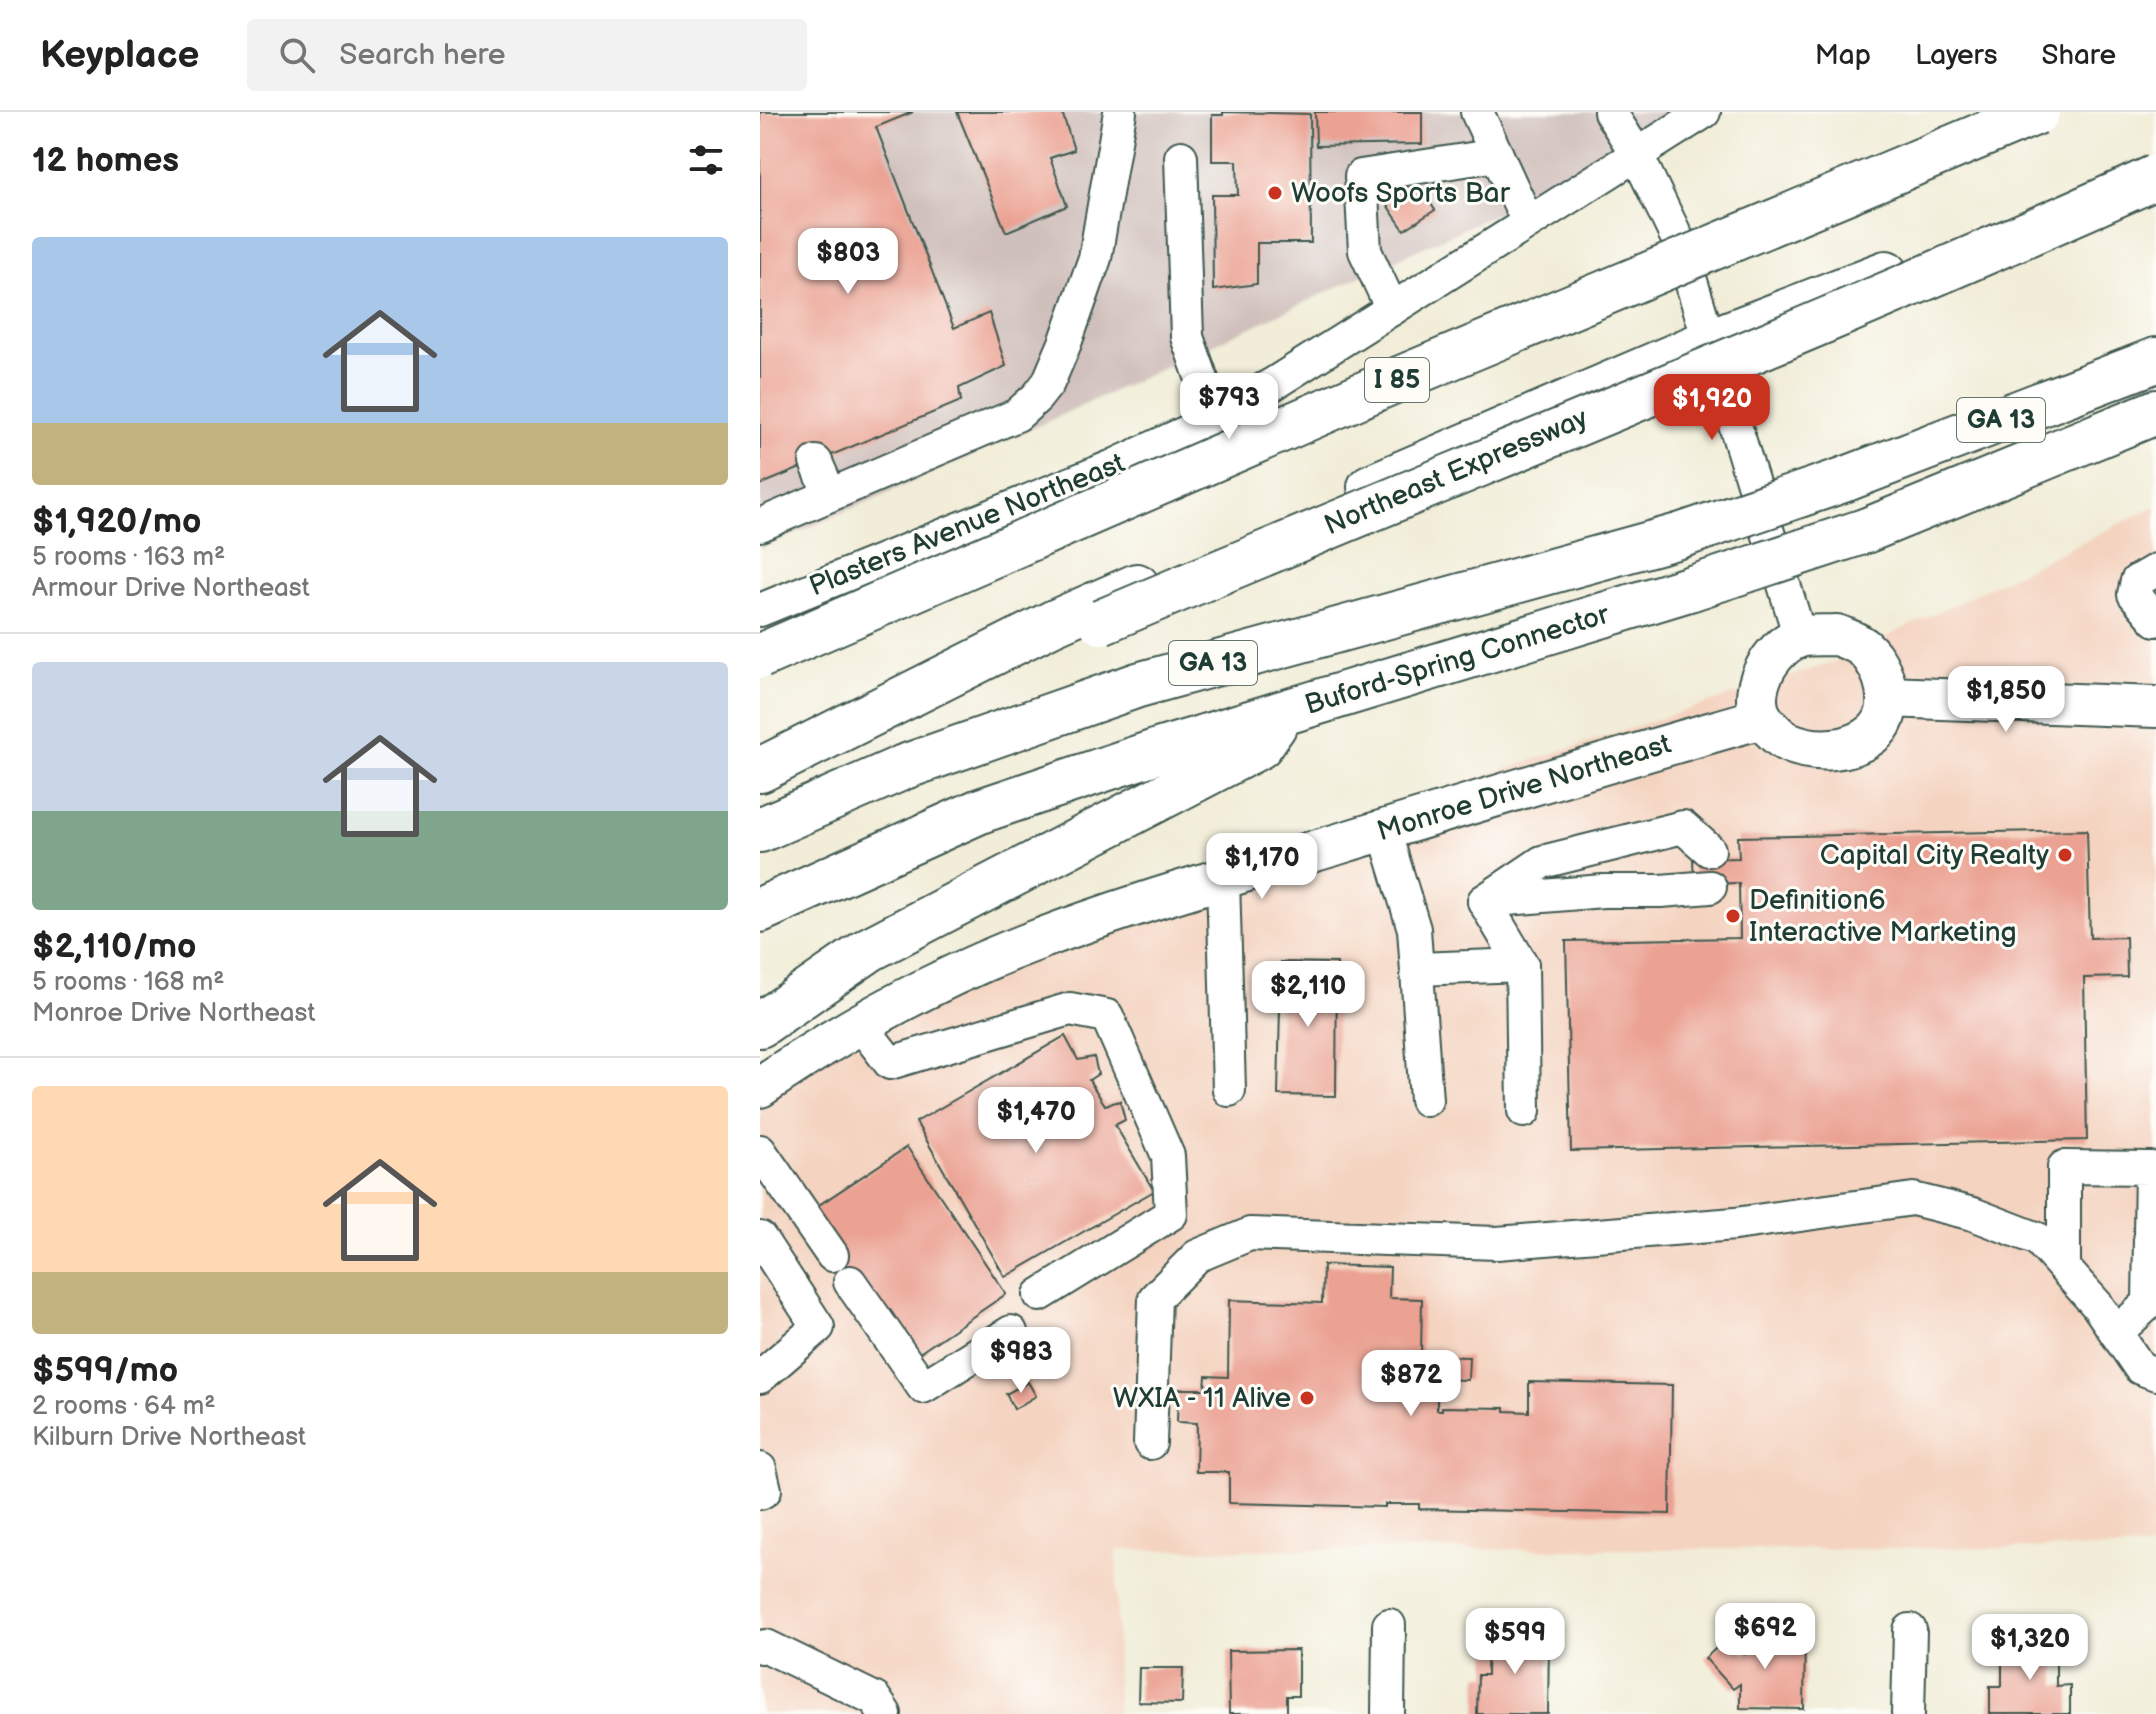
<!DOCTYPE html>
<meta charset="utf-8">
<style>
:root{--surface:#fff;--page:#f2f2f2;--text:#222;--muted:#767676;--line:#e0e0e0;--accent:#c8321e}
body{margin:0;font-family:"Balsamiq Sans",sans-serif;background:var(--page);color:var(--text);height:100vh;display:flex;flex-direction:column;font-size:30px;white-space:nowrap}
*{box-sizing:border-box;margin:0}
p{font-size:26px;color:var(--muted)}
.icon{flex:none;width:44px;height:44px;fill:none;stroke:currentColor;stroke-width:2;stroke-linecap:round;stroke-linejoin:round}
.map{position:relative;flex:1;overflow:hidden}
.drawer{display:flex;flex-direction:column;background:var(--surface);width:760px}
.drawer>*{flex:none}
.price{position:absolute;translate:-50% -68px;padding:0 18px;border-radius:16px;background:#fff;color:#222;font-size:26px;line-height:52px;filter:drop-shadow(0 2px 4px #0008)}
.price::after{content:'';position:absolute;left:50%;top:48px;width:24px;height:18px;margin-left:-12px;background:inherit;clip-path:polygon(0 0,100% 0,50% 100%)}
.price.active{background:var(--accent);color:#fff}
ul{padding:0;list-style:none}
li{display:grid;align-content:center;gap:16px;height:424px;padding:0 32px}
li+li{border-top:2px solid var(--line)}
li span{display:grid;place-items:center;height:248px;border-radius:8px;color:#555}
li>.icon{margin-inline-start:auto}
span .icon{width:144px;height:144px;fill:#fffc;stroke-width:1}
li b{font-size:34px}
h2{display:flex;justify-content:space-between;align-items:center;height:96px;padding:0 32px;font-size:34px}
header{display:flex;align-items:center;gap:48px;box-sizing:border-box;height:112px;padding:0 40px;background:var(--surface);border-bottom:2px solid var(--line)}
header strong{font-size:38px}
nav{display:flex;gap:44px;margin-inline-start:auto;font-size:28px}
.search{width:560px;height:72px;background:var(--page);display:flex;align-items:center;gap:20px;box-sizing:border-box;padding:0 28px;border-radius:8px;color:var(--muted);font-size:30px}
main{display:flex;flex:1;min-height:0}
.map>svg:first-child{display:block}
.built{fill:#f4d3c0}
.industrial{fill:#d0c0bc}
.building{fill:#eba293}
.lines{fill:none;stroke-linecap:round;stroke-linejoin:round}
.minor-casing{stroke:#3e574d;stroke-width:36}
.major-casing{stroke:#3e574d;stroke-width:44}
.highway-casing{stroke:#3e574d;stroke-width:48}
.minor{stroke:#fff;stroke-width:32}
.major{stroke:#fff;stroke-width:40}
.highway{stroke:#fff;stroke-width:44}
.highway-bridge-casing{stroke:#3e574d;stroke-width:48;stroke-linecap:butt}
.highway-bridge{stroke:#fff;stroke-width:44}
.poi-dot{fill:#c8321e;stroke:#fdfcf7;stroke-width:3}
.labels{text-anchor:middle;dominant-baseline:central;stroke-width:6;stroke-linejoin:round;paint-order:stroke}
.shield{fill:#fdfcf7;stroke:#62766e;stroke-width:2}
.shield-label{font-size:26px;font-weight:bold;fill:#1f3d34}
.poi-label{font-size:28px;fill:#1f3d34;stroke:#fdfcf7;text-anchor:start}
.street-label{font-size:28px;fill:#1f3d34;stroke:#fdfcf7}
</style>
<header>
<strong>Keyplace</strong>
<div class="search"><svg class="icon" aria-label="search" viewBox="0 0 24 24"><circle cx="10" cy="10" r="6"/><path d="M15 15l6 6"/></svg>Search here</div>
<nav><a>Map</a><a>Layers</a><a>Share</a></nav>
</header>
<main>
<section class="drawer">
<h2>12 homes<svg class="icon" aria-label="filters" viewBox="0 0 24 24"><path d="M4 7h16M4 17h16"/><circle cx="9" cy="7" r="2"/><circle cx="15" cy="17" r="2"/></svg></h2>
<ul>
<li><span style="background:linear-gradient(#a9c7e8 75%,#c2b280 0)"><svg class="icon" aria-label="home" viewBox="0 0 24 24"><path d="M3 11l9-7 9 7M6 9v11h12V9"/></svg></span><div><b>$1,920/mo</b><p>5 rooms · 163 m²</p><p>Armour Drive Northeast</p></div></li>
<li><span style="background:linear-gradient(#c9d6e8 60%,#7fa58c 0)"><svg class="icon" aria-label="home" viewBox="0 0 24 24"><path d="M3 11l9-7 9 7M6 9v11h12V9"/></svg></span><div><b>$2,110/mo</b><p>5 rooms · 168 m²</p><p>Monroe Drive Northeast</p></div></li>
<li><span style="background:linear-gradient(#ffd9b3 75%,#c2b280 0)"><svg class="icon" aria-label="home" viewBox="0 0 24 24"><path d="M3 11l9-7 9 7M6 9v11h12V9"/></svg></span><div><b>$599/mo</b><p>2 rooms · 64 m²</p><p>Kilburn Drive Northeast</p></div></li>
</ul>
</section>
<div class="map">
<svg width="1396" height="1602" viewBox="0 0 1396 1602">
<rect width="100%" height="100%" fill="#fdfcf7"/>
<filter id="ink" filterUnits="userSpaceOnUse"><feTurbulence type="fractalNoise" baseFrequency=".0125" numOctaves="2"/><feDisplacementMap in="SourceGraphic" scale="16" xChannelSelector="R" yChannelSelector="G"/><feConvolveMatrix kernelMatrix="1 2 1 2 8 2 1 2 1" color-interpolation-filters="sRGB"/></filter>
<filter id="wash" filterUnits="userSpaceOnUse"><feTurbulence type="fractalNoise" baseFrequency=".006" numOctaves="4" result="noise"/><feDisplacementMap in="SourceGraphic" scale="32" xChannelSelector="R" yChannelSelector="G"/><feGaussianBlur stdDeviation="1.8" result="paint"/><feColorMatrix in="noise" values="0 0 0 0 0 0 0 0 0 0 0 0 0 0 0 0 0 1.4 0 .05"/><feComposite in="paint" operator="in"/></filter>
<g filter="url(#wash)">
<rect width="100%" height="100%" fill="#f1edd8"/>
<!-- built -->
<path class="built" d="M1396,394V1436L357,1438V1602H0V981L254,817L1077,549Z"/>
<!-- industrial -->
<path class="industrial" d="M0,0H955L254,325L0,437Z"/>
<g id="blocks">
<!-- building -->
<g class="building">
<path d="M0,0H153L116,15L194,216L229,201L246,254L199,276L201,289L0,373Z"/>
<path d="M197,0H302L314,38L290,46L307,94L246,120Z"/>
<path d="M463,0L550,2L551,131H497V172L453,178L452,83H478L477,49H452V3H463Z"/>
<path d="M555,0H662V32L556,34Z"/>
<path d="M656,69L675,98L644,118L625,90Z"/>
<path d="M1327,718L1330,826L1366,825L1367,865L1324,866L1327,1028L811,1039L806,829L980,826L979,771L934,772L933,747L979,746L978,725Z"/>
<path d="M521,850L577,851L576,984L518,983Z"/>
<path d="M305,924L318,948L334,945L338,962L329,968L345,993L360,989L365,1008L355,1013L394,1079L245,1165L156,1010Z"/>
<path d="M147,1035L246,1182L152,1246L84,1171L71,1152L50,1099Z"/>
<path d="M563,1153L630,1155L629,1186L662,1187L661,1244L709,1245L708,1268L677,1267V1298H682V1295L745,1296V1299L769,1300V1270L912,1273L910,1402L659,1397V1392H625V1395L469,1391V1360H436L437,1311L417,1310L418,1277H445L446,1264L468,1265L469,1188L562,1191Z"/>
<path d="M268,1270L276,1284L254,1297L246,1282Z"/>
<path d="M1007,1521L1045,1524L1044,1597L980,1596V1572L973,1577L945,1546L969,1525L985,1542Z"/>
<path d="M728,1522L789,1524L788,1602H717L718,1563H727Z"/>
<path d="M1242,1532H1296V1574L1310,1573V1602H1230V1574H1242Z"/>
<path d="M538,1538V1584H527V1602H469L468,1539Z"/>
<path d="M379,1556H423L422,1591L378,1590Z"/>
</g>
</g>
</g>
<g filter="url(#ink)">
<use href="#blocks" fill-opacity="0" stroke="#3e574d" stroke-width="2"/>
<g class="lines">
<defs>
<g id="minor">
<path d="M717,0L768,110"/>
<path d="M850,0L876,41L919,130L1040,525"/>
<path d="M421,45L427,225L455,304"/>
<path d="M632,197L605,139L601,64L737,43"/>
<path d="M56,350L69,381"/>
<path d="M0,413L257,303L277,285L288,271L305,231L335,146L360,0"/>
<path d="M1396,458L1377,469L1374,482L1396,508"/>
<path d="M0,498L351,355L433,317L513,272L944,0"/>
<path d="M624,718L654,817L666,988"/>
<path d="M949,738L923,715L782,750L724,789L843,779H901L950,775"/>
<path d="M463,767L469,978"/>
<path d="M724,789L762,853"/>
<path d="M657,857L762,853L764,999"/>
<path d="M100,912L130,951L310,897L347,904L408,1044L411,1102L280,1183"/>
<path d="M0,1039L72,1143"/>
<path d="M0,1126L58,1215L0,1265"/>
<path d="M1304,1156V1055L1391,1056L1389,1191L1356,1221"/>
<path d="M90,1170L163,1275L251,1220"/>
<path d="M390,1331L395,1186L437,1144L490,1122L737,1131L975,1112L1153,1087L1213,1102L1278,1127L1337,1193L1380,1256L1396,1262"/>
<path d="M0,1357L5,1378L0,1381"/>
<path d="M0,1535L6,1534L115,1587L125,1602"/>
<path d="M628,1602L629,1513"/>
<path d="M1148,1602L1150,1518"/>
</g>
<g id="major">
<path d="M1077,523C1086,527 1098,530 1105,537C1125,555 1138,598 1115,620C1093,640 1055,642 1028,630C1020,627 1011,617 1005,610C983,584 1010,534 1040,525C1051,522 1066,524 1077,523Z"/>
<path d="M1127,585L1396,595"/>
<path d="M0,975C85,917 176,866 272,830C372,791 476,763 578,732C719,689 860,646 1002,606"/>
</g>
<g id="highway">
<path d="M1086,367L1396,248"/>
<path d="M610,375L950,229L1126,161"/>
<path d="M1105,419L1396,300"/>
<path d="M0,658L293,511L377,474"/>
<path d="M0,718L144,655L378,573L919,424"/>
<path d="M0,798L220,699L398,639L932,476"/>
<path d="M0,913L110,837L500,634L514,614"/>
</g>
</defs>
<!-- minor casing -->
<use href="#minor" class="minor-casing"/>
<!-- major casing -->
<use href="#major" class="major-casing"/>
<!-- highway casing -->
<use href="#highway" class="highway-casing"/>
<!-- minor -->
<use href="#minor" class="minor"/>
<!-- major -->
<use href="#major" class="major"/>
<!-- highway -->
<use href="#highway" class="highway"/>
<defs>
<g id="highway-bridge">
<path d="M919,424L1086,367"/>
<path d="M932,476L1105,419"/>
<path d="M341,510C693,361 1048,221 1396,65"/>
<path d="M0,544L627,272L1277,0"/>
</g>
</defs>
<!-- highway-bridge casing -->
<use href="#highway-bridge" class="highway-bridge-casing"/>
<!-- highway-bridge -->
<use href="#highway-bridge" class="highway-bridge"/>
</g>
</g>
<!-- markers -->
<g class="poi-dot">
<circle cx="515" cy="81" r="8"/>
<circle cx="1305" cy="743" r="8"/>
<circle cx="973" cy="804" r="8"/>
<circle cx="547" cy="1286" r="8"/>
</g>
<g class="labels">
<!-- shield labels -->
<g class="shield">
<rect x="605" y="246" width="64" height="44" rx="6"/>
<rect x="1197" y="286" width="88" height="44" rx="6"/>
<rect x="409" y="529" width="88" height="44" rx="6"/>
</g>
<g class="shield-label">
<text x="637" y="268">I 85</text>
<text x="1241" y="308">GA 13</text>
<text x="453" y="551">GA 13</text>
</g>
<!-- poi labels -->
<g class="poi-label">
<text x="531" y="81">Woofs Sports Bar</text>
<text x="1289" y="743" text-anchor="end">Capital City Realty</text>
<text x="989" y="788">Definition6<tspan x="989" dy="32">Interactive Marketing</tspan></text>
<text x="531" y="1286" text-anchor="end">WXIA - 11 Alive</text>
</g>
<!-- street labels -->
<g class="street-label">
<text transform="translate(696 360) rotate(-23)">Northeast Expressway</text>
<text transform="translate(207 413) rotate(-22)">Plasters Avenue Northeast</text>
<text transform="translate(697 548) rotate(-17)">Buford-Spring Connector</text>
<text transform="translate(764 676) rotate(-17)">Monroe Drive Northeast</text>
</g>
</g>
</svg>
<b class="price" style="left:88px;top:184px">$803</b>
<b class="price" style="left:469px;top:329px">$793</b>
<b class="price active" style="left:952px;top:330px">$1,920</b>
<b class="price" style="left:1246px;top:622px">$1,850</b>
<b class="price" style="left:502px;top:789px">$1,170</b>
<b class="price" style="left:548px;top:917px">$2,110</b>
<b class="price" style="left:276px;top:1043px">$1,470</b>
<b class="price" style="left:261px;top:1283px">$983</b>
<b class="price" style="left:651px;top:1306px">$872</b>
<b class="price" style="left:1005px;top:1559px">$692</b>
<b class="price" style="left:755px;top:1564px">$599</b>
<b class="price" style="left:1270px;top:1570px">$1,320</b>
</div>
</main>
